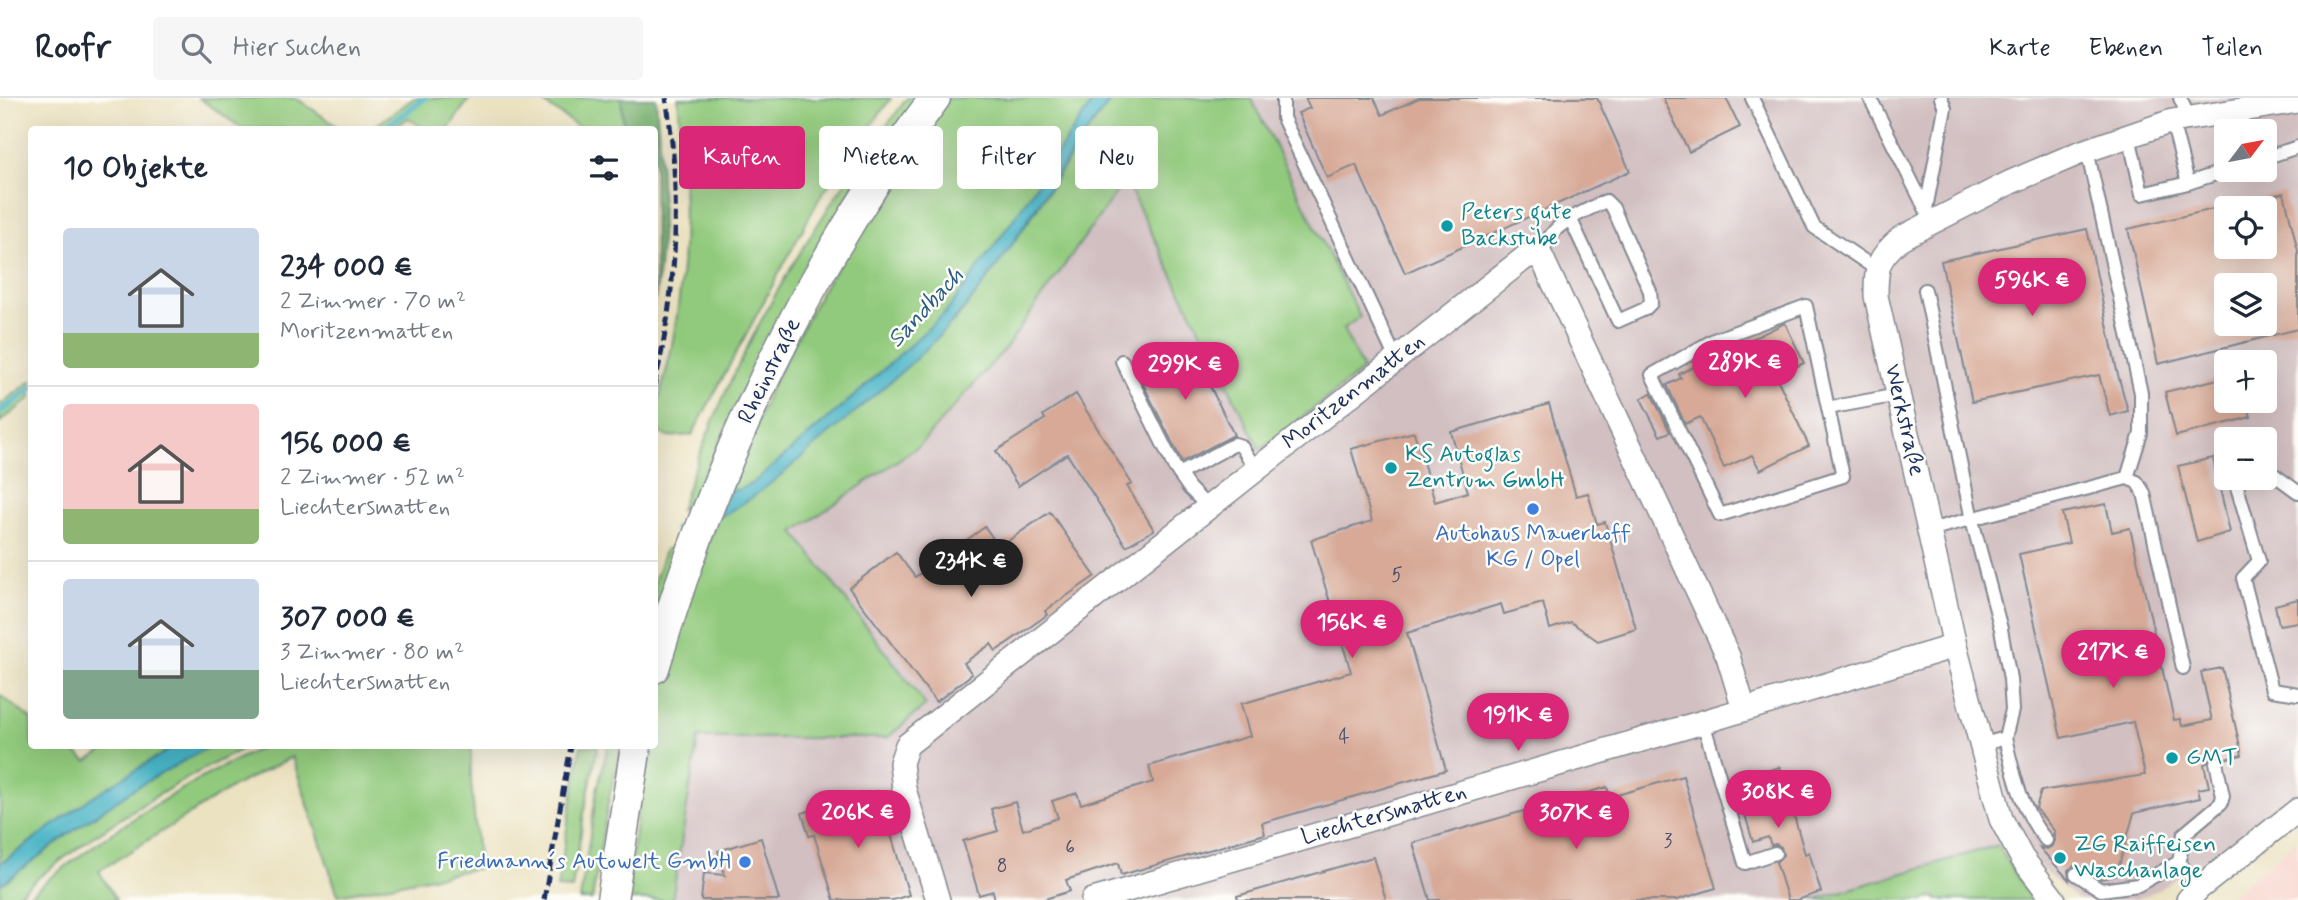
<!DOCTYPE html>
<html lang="de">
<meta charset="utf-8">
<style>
:root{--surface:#fff;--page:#f6f6f7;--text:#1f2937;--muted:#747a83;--line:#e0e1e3;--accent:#db2777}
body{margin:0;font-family:Mynerve,sans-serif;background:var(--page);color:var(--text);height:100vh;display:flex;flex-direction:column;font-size:26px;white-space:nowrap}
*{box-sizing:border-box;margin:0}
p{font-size:23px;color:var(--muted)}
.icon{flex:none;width:38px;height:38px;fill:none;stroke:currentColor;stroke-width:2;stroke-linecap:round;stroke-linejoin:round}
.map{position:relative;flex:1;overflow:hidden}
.side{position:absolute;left:28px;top:28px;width:630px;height:623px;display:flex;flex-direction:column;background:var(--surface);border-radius:7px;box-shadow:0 7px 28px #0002}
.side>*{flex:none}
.guide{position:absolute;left:679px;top:28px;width:665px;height:63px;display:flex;gap:14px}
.needle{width:46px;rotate:58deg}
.buttons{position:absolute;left:2214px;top:21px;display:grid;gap:14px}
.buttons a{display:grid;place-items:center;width:63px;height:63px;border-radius:7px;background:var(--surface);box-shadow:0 7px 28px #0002;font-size:35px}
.price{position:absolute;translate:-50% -60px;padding:0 16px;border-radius:24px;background:var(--accent);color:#fff;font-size:23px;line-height:46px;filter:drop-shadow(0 2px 4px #0008)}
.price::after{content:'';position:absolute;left:50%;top:42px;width:21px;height:16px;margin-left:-10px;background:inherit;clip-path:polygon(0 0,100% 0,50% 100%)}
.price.active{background:#222;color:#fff}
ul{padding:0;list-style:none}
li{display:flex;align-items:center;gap:21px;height:175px;padding:0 35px}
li+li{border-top:2px solid var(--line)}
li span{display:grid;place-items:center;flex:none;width:196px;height:140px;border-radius:7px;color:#555}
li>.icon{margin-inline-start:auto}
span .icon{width:84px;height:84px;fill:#fffc;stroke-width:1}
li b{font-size:30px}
h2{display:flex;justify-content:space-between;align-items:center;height:84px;padding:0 35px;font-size:30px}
.pill{padding:0 24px;border-radius:7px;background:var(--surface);box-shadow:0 7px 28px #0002;font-size:24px;line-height:63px}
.pill.active{background:var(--accent);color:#fff}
header{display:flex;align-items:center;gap:42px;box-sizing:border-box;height:98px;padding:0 35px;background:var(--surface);border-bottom:2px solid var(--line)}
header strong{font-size:33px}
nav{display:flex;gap:38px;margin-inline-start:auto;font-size:24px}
.search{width:490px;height:63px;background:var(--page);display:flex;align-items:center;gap:18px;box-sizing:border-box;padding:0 24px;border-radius:7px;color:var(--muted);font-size:26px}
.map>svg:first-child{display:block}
.built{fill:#f7d1c9}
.industrial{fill:#d2bfc1;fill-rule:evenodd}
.green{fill:#92ca7d;stroke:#567c6e;stroke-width:2}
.forest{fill:#75ae6c;stroke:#486e65;stroke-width:2}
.water{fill:#47b3c5;stroke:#317192;stroke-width:2}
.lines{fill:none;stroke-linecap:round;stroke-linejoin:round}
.stream{stroke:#47b3c5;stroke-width:6}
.building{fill:#d7a996;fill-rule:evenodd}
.service-casing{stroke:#838890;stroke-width:16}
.minor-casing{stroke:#838890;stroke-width:26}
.tertiary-casing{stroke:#838890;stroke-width:33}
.service{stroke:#fff;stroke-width:12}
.minor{stroke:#fff;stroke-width:23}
.tertiary{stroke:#fff;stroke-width:30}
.rail{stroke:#1b2f5e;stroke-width:5;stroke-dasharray:10 5;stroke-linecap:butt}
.culture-dot{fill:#0f9aa8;stroke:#fdfcf7;stroke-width:2.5}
.shop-dot{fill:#3f7fe0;stroke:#fdfcf7;stroke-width:2.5}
.labels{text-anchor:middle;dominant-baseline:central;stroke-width:5;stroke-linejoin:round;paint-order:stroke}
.number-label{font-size:19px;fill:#4a4e6c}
.culture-label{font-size:23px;fill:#0d838f;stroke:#fdfcf7;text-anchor:start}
.street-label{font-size:23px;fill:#1b2f5e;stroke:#fdfcf7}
.shop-label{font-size:23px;fill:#366cbe;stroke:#fdfcf7}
.water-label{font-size:24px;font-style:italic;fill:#2a5d82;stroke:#fdfcf7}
</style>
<header>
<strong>Roofr</strong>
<div class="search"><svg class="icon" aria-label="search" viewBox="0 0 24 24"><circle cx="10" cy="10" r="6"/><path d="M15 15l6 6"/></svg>Hier suchen</div>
<nav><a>Karte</a><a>Ebenen</a><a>Teilen</a></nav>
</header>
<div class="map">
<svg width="2298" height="802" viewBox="0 0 2298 802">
<rect width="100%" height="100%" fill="#fdfcf7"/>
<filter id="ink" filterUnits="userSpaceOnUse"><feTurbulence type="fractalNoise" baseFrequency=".0143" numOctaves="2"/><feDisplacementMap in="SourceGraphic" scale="14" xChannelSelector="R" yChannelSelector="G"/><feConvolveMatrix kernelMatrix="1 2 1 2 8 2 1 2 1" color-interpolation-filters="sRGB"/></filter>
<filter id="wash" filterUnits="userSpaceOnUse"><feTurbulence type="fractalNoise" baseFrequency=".00686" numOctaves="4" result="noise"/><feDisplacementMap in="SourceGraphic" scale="28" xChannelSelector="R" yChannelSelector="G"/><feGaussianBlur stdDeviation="1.57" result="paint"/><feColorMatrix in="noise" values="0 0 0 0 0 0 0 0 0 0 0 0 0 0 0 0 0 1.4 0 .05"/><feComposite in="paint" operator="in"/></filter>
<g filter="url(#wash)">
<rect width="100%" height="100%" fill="#ebe2c1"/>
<!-- built -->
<path class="built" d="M2298,742V802H2225L2296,743Z"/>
<!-- industrial -->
<path class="industrial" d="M1251,0H2298V703L2158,792L2135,802H2078L2042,771L2021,740L1814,802H672L698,640H886L793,434L920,347L1005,251L1125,81L1260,351L1343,231L1360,219ZM2226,33H2264V72H2226ZM2226,110H2264V149H2226ZM2226,187H2264V226H2226ZM2226,264H2264V303H2226ZM2226,341H2264V380H2226Z"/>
<!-- green -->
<g class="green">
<path d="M199,0H296L341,31H243Z"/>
<path d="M414,0H470L448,31H425L408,20L393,31H371Z"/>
<path d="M537,0H621L624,31H581Z"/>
<path d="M678,0H891L820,99L692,337L667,339L655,331L654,319C661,293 669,267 673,241C688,161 685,80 678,0Z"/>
<path d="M907,0H918L787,214L742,295L691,408L680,412C714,306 766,205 827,112C851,74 880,37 907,0Z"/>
<path d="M948,0H1095L1012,123L947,213L860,293L753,385L741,391L730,393L770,291L822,192Z"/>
<path d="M1113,0H1251L1360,219L1343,231L1363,272L1260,352L1125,82L1005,251L920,347L794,434L926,607L887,640H698L672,802H626L646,648H654L655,608L671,550L717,420L956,222C984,187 1011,150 1036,112C1061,74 1084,35 1113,0Z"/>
<path d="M31,283V300L0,324V307Z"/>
<path d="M677,448L655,521V481L665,452Z"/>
<path d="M0,597L31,621L32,648H66L87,663L111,648H175L95,697L0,766Z"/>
<path d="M210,648H248C163,690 83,741 11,802H0V787L81,727L132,692Z"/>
<path d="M265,648H471V684L479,770L338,797L292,659L236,687L99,773L116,802H23C97,741 178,688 265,648Z"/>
<path d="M581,648H598L584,715L572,791L557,790Z"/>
<path d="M608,648H621L608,705L592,802H580L597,692Z"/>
<path d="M1998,747L2031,802H1937L1936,799L1924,802H1813Z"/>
</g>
<!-- forest -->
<path class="forest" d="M621,0H656C661,68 666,135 655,202L654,32L624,31Z"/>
<!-- water -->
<g class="water">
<path d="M1095,0H1113C1062,62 1025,134 975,197C933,251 876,296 824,340C790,369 757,401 717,420L730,393L741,391L753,385L860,293L947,213L1012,123Z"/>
<path d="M175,648H210L132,692L81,727L0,787V766L95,697Z"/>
</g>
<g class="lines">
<!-- stream -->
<g class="stream">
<path d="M382,32L425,0"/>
<path d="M0,314L32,290"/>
<path d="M676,430L684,427"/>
</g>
</g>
<g id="blocks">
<!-- building -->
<g class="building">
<path d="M1305,0H1374L1382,17L1419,0H1597L1630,73L1405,175L1356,67L1327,80L1298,15L1310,10Z"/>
<path d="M1663,0H1726L1740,29L1689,54Z"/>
<path d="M2284,95L2298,153V231L2158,266L2128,131L2226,108V149H2264V99ZM2226,187H2264V226H2226Z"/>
<path d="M2087,131L2117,273L2128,313L2110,318L2099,277L1972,304L1941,163Z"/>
<path d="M1785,225L1804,265L1776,278L1809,348L1760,372L1752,357L1724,370L1700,319L1685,326L1667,287L1681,280L1679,276Z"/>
<path d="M1189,245L1234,337L1182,364L1135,270Z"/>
<path d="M2226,279V303H2247L2251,319L2176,338L2165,294Z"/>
<path d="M1651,295L1670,334L1660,338L1641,301Z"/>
<path d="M1076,296L1132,386L1127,388L1154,432L1126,448L1067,356L1018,388L996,353L1045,321L1043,317Z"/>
<path d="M1549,306L1576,398L1588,395L1597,426L1605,424L1636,531L1598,543L1571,524L1550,531L1543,505L1504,516L1501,506L1407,535L1446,672L1262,725L1265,736L1121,777L1118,765L1066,782L1070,793L1042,802H995L993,793L979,797L963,743L998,733L991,711L1015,704L1023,732L1058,720L1052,703L1077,695L1081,706L1153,684L1149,668L1250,638L1241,606L1351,574L1311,442L1372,423L1351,351L1414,334L1435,404L1468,394L1451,334Z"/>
<path d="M2213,360L2230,434L2197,444L2178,368Z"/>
<path d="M2106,406L2112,434L2130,430L2174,622L2180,621L2182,628L2212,622L2201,574L2222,570L2242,657L2224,661L2218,656L2210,658L2207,665L2204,666L2209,689L2198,691L2200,700L2134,715L2116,778L2101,781L2084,768L2083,770L2076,767L2068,772L2069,782L2039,749L2047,751L2052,748L2055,741L2053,736L2055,734L2036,710L2041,693L2145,677L2133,624L2061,640L2019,456L2069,445L2062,415Z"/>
<path d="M1050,414L1095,478L1045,513L1047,517L996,553L991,546L964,565L972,576L936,604L849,490L896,454L915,479L985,429L999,449Z"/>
<path d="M2298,501V524L2279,527L2275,507Z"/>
<path d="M1780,669L1805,756L1809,754L1821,794L1797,802H1788L1776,764L1783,757L1781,749L1776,746L1771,747L1768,739L1753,744L1735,682Z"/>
<path d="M1683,678L1716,790L1677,802H1430L1413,745L1607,689L1610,699Z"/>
<path d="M878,693L909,797L893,802H834L814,737L809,738L802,715Z"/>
<path d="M761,740L779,802H701L704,775L725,777L718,753Z"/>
<path d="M1373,759L1386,802H1238L1237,798Z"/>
</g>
</g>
</g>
<g filter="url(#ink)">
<use href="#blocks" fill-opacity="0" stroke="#838890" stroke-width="2"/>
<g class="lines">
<defs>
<g id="service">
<path d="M1283,0V20L1396,261"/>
<path d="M1752,0L1814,129L1876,171"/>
<path d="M1870,0L1926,112L1934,122"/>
<path d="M2180,0L2189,20"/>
<path d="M2172,23L2188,85"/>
<path d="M2129,38L2142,96L2188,85L2228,72"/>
<path d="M2087,52L2141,295V335L2127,380"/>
<path d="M2264,60L2298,49"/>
<path d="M1926,111L1945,10L1941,0"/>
<path d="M1541,158C1544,152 1546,143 1551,137C1562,122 1589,111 1606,103L1613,110L1650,193L1651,205L1645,211L1618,223L1571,122"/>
<path d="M1925,192L1972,422L2001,531L2010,581L2012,612L2005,640L1981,647"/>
<path d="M1122,263L1174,368L1189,390L1208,409"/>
<path d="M1828,310L1843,378L1720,417L1652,277L1714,242L1806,208L1828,310L1898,297"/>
<path d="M2264,374L2269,373L2298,394"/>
<path d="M1179,376L1235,346L1241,348L1256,371"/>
<path d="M2243,380L2235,382L2259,463L2243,480L2272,592L2298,596"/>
<path d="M1929,432L2127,380L2137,384L2144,395L2183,570"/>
<path d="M1703,624L1745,765L1775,755"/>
<path d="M2005,640C2013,674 2022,715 2046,742"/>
<path d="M2076,776L2101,792L2138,787L2179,764"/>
<path d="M2199,790L2179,764L2184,736L2221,705L2223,698L2216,664"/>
</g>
<g id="minor">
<path d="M938,802L904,691L901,665L907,647L1527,158H1541L1728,558L1744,611"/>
<path d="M1093,802L1703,624L1955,548"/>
<path d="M2054,802L2022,760L2001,721L1955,548L1876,198C1876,167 1878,160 1901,140L2011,84L2079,55L2172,23L2298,3"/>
<path d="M2188,802L2199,790L2298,712"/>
</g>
<g id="tertiary">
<path d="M654,570C713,368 807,168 935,0"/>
<path d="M612,802L636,648"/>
</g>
</defs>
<!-- service casing -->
<use href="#service" class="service-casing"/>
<!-- minor casing -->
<use href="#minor" class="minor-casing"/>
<!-- tertiary casing -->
<use href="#tertiary" class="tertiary-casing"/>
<!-- service -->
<use href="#service" class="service"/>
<!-- minor -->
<use href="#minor" class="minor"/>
<!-- tertiary -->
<use href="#tertiary" class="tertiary"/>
<!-- rail -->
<g class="rail">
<path d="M654,288C677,195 682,95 666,0"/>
<path d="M544,802L571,648"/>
</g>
</g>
</g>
<!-- markers -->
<g class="culture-dot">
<circle cx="1447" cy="128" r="7"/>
<circle cx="1391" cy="370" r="7"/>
<circle cx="2172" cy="660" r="7"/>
<circle cx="2060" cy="760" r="7"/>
</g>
<g class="shop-dot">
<circle cx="1533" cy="411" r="7"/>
<circle cx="745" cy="764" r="7"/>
</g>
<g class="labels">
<!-- number labels -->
<g class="number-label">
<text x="1397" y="477">5</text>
<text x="1344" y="639">4</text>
<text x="1668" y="743">3</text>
<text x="1070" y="749">6</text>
<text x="1002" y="768">8</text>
</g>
<!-- culture labels -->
<g class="culture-label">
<text x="1461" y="115">Peters gute<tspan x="1461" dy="26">Backstube</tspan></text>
<text x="1405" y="357">KS Autoglas<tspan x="1405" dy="26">Zentrum GmbH</tspan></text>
<text x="2186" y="660">GMT</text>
<text x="2074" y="747">ZG Raiffeisen<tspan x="2074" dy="26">Waschanlage</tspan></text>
</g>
<!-- street labels -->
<g class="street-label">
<text transform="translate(770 273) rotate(-64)">Rheinstraße</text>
<text transform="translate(1354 294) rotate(-38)">Moritzenmatten</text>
<text transform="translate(1904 322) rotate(77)">Werkstraße</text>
<text transform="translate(1384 717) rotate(-16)">Liechtersmatten</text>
</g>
<!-- shop labels -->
<g class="shop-label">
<text x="1533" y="436">Autohaus Mauerhoff<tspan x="1533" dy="26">KG / Opel</tspan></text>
<text x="731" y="764" text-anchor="end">Friedmann´s Autowelt GmbH</text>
</g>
<!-- water labels -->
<g class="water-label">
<text transform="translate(926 210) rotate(-47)">Sandbach</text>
</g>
</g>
</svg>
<div class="buttons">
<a><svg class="needle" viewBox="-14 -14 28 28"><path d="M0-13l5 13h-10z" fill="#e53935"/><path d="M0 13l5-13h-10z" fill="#747a83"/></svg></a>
<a><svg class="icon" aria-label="locate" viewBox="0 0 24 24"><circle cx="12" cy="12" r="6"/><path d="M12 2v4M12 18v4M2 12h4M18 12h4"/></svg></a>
<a><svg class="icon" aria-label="layers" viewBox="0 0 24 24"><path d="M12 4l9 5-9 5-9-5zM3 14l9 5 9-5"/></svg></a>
<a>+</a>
<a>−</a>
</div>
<b class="price" style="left:2032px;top:220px">596K €</b>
<b class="price" style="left:1745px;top:302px">289K €</b>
<b class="price" style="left:1185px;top:304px">299K €</b>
<b class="price active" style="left:971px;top:501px">234K €</b>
<b class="price" style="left:1352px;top:562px">156K €</b>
<b class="price" style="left:2113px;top:592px">217K €</b>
<b class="price" style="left:1518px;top:655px">191K €</b>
<b class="price" style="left:1778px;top:732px">308K €</b>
<b class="price" style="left:858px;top:752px">206K €</b>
<b class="price" style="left:1576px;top:753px">307K €</b>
<div class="guide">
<a class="pill active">Kaufen</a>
<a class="pill">Mieten</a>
<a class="pill">Filter</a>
<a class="pill">Neu</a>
</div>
<section class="side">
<h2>10 Objekte<svg class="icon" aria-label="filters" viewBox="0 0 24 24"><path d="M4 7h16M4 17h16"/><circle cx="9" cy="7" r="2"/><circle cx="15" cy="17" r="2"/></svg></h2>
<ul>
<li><span style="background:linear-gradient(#c9d6e8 75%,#8fb573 0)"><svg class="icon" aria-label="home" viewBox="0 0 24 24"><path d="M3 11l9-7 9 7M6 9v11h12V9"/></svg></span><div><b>234 000 €</b><p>2 Zimmer · 70 m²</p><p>Moritzenmatten</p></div></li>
<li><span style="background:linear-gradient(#f6c9c9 75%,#8fb573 0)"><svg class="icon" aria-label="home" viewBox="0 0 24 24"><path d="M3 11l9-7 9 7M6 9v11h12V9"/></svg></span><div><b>156 000 €</b><p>2 Zimmer · 52 m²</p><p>Liechtersmatten</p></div></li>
<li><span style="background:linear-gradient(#c9d6e8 65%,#7fa58c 0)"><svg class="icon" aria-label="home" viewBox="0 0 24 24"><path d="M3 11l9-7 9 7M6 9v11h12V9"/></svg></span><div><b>307 000 €</b><p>3 Zimmer · 80 m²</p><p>Liechtersmatten</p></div></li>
</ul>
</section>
</div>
